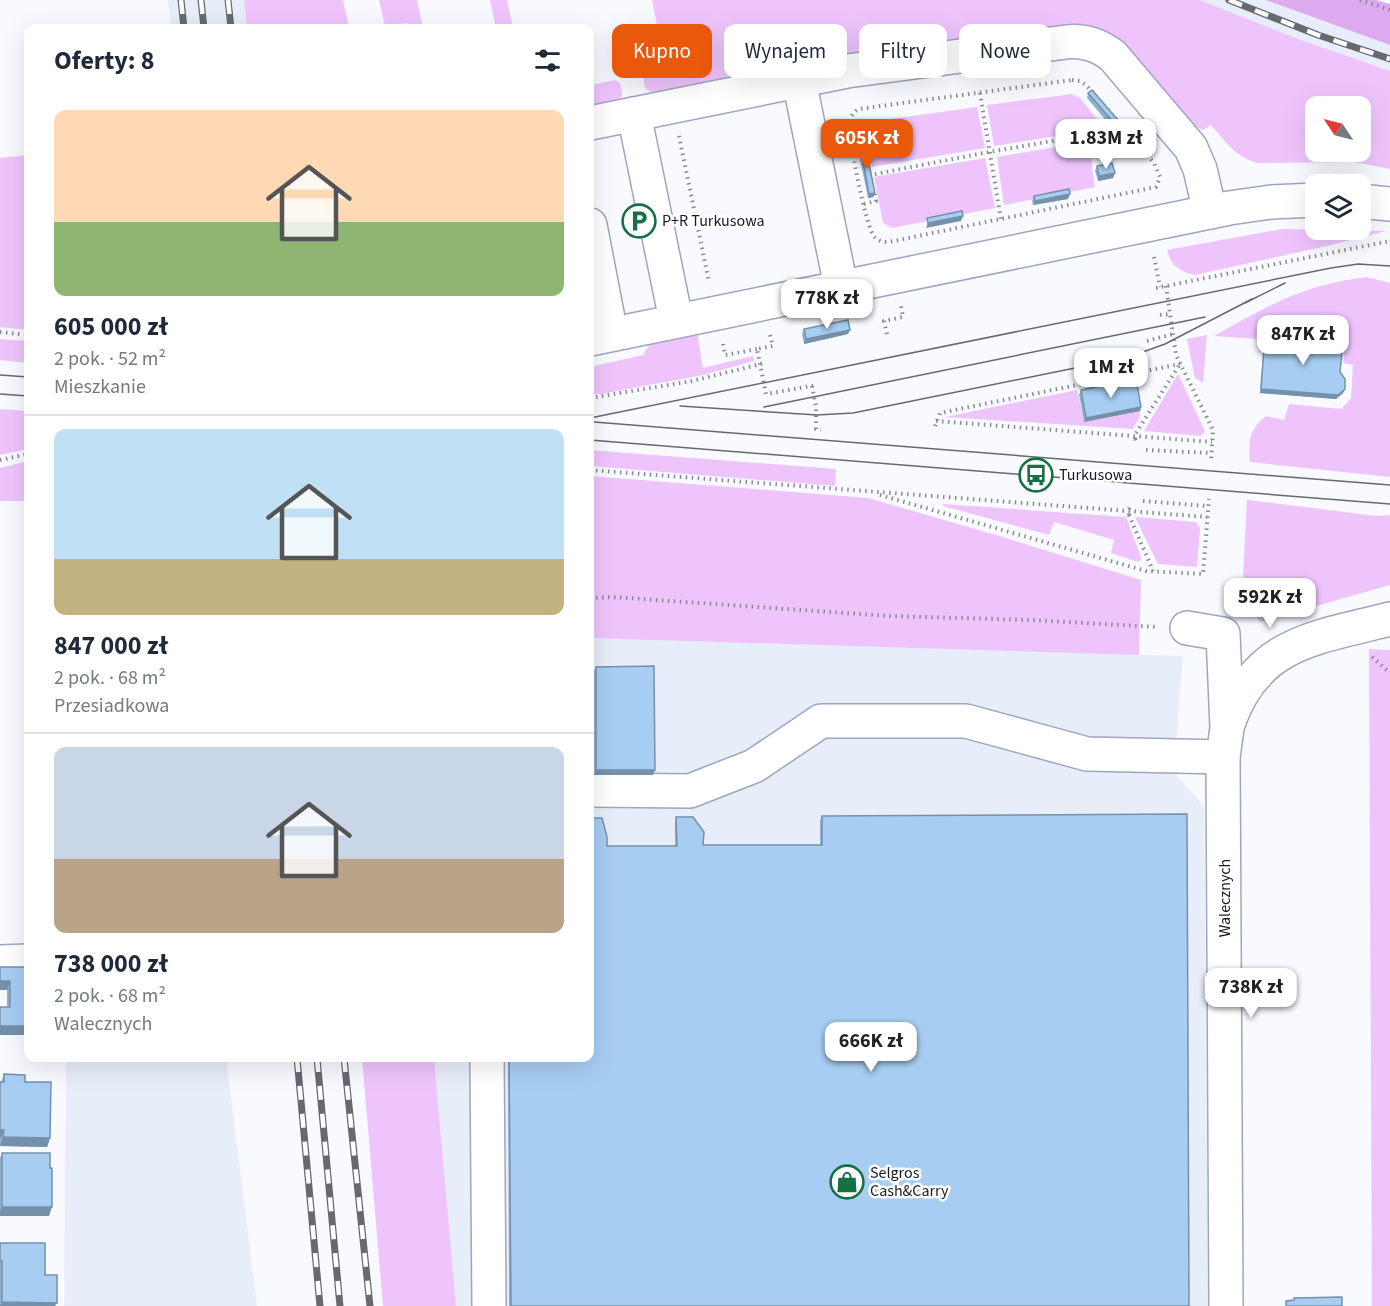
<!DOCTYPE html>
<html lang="pl">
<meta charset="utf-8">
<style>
:root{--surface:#fff;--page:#f6f6f7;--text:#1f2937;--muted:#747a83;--line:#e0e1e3;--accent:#ea580c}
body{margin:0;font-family:"Source Sans 3",sans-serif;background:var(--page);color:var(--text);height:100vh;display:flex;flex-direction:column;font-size:22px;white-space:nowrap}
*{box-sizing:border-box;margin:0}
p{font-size:20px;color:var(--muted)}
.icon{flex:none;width:33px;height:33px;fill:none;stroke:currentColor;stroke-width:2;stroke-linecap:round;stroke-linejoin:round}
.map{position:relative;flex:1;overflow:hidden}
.side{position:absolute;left:24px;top:24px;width:570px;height:1038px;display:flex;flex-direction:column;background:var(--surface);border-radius:12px;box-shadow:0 6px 24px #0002}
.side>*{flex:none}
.guide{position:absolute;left:612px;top:24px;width:570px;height:54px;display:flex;gap:12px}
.needle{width:39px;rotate:305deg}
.tools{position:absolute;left:1305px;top:96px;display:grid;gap:12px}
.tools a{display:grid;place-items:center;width:66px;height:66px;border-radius:12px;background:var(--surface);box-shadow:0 6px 24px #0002;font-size:30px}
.price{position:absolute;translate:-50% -51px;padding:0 14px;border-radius:12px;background:#fff;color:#222;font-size:20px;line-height:39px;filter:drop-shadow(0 2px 3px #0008)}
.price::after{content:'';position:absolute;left:50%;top:36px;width:18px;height:14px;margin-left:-9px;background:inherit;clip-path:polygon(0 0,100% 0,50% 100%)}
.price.current{background:var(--accent);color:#fff}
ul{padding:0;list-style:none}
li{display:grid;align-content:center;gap:12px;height:318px;padding:0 30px}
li+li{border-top:2px solid var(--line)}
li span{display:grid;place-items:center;height:186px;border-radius:12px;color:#555}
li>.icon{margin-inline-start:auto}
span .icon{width:108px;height:108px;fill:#fffc;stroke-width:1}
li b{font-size:26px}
h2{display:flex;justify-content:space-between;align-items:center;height:72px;padding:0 30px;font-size:26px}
.pill{padding:0 21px;border-radius:12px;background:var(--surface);box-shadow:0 6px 24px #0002;font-size:21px;line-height:54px}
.pill.current{background:var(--accent);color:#fff}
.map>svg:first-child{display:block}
.built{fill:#e8edfa}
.green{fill:#efc4fd;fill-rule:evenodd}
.forest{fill:#ddaaef}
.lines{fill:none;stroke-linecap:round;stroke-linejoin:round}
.minor-casing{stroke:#9da6bf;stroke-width:36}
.path{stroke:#898b92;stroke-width:4;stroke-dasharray:1.5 4.5;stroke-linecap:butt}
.minor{stroke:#fff;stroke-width:33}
.tram{stroke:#676971;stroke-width:1.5}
.rail-casing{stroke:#676971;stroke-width:7}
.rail{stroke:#fff;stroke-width:4.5;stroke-dasharray:14;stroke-linecap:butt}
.path-bridge{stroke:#898b92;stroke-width:4;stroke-dasharray:1.5 4.5;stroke-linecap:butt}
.wall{fill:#90b0d0}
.shaded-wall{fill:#7590a9}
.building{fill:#a7cdf2;stroke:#7590a9;stroke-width:1.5}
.labels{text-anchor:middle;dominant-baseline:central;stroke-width:5;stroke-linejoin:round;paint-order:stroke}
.poi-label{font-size:16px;fill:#181b24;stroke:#fff;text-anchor:start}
.street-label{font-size:16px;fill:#181b24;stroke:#fff}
</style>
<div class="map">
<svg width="1390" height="1306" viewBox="0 0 1390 1306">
<rect width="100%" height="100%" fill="#f8faff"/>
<!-- built -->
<g class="built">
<path d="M168,0H244L247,28H171Z"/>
<path d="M1200,0H1266L1390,45V71L1298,39Z"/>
<path d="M590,638L1183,656L1174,772L1204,807L1208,1306H456L434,1058H590Z"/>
<path d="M66,1058H226L257,1306H64Z"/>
</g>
<!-- green -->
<g class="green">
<path d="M244,0H343L349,28H247Z"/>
<path d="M379,0H417L423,28H408L407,23L385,26Z"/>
<path d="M490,0H507L513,28H496Z"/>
<path d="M652,0H1200L1298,39L1390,71V169L1354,162L1258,163C1236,158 1225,141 1211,125L1203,130L1195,127L1125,47L655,96L645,88L643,77L646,74L666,70ZM1316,106H1360V152H1316Z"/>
<path d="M616,80L621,85L622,95L618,102L590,109V85Z"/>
<path d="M1072,94L1080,98L1102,125L1101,129L994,146L987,105Z"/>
<path d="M977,107L985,148L872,167L864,130L869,122Z"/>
<path d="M1114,137L1115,141C1086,151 1091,161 1095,187L1004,205L997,157Z"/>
<path d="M28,155V330L0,327V158Z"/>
<path d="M985,158L995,208L892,228L883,223L874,177Z"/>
<path d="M1282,229L1386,231L1331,245L1195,275C1180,272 1171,266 1167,250Z"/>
<path d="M1367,277L1390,283V477L1250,462C1248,442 1249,429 1266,416L1284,420L1289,404L1341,409L1351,398L1353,365L1343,363L1345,345L1214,336C1266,306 1306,284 1367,277Z"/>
<path d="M697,332L703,368L753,356L754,361L703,375L601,394H590V367L643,355L652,341Z"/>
<path d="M1207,335L1203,383L1195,378L1187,339Z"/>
<path d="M0,339L28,341V363L0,360Z"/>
<path d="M1178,374L1205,431L1201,436L1144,431Z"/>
<path d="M1077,390L1084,422L1140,411V416L1133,429L945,417Z"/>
<path d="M0,409L28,411V449L0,455Z"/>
<path d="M590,450L836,469L835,486L590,466Z"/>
<path d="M28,461V501H0V468Z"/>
<path d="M590,476L868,498L996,535L1141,580L1139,655L590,638Z"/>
<path d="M1247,500L1377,516L1390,515V585L1260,622L1253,611V580L1243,577Z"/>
<path d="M943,504L1126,517L1141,557V560L1138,562L1111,553L1114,540L1054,522L1049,535L943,506Z"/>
<path d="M1135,517L1196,522L1200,528L1197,567L1158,564Z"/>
<path d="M1369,649L1390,650V1306H1372Z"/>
<path d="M362,1058H434L456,1306H383Z"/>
</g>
<!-- forest -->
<path class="forest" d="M1266,0H1376L1390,4V45Z"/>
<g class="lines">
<defs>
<g id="minor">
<path d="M799,80L841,287"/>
<path d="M634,114L676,320"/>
<path d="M590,123L847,71L1066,42C1084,40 1099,45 1113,56L1191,148L1200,169L1210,212"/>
<path d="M1360,201L1390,204"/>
<path d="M590,225L611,334"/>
<path d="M590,339L1229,208L1271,202L1316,200"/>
<path d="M1187,628L1223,634L1227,728L1223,757L1226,1306"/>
<path d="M1228,724C1256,641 1317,638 1390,619"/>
<path d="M590,790L690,791L754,766L821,721H966L1087,754L1223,757"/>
<path d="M0,962L28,961"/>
<path d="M487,1058L489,1306"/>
</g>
</defs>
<!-- minor casing -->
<use href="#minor" class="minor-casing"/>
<!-- path -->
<g class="path">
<path d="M1360,0L1390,10"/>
<path d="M1072,80L1080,81L1087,86L1154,163L1160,177L1156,187L889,242C883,242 877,241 873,235C865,221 847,134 850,120C852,114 854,112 859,109Z"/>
<path d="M980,93L1001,220"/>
<path d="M679,136L709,282"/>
<path d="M852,143L864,141L865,149"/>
<path d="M870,174V175L989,152L1110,131C1116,137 1122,141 1130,137"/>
<path d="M864,204L876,201L874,191"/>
<path d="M1154,257L1160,287"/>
<path d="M1166,286L1176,355L1213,430L1211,462"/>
<path d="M1156,288L1390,241"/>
<path d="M1160,315L1170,314"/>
<path d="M0,332L28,335"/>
<path d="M887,334L884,321L903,317L901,306"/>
<path d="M770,335L773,346L757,349L766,394L817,385"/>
<path d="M1147,341L1173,334"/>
<path d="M723,344L725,355L757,349"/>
<path d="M812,386L816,407V429L821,430"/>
<path d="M590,398L692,381L765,363"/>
<path d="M936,421L1212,442"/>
<path d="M935,426L940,413L1180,364"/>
<path d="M1136,433L1180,364"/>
<path d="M1135,439L1136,442"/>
<path d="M1146,450L1211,453"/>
<path d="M0,460L28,454"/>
<path d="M590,470L1207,517"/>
<path d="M880,495L1146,571L1203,574L1209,499"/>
<path d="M1143,501L1208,506"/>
<path d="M1129,509L1130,507"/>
<path d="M1129,515L1153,571"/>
<path d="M1241,580L1247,581L1245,610"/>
<path d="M590,598L612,597L890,616L1032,620L1157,627"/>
<path d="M1372,657L1390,673"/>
</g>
<!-- minor -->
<use href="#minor" class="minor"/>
<!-- tram -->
<g class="tram">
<path d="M1245,303L1285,283"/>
<path d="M0,375L28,377"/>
<path d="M0,394L28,396"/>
<path d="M680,406L817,415L853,413L1129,357L1165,344L1252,299"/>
<path d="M764,407L1205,317"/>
<path d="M590,418L1331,268L1358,264L1390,266"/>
<path d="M594,422L1390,485"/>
<path d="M590,440L1390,504"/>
</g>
<defs>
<g id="rail">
<path d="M181,0L184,28"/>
<path d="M201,0L204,28"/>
<path d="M228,0L231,28"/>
<path d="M1229,0L1318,35L1390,59"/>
<path d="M297,1058L320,1306"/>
<path d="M317,1058L340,1306"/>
<path d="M344,1058L370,1306"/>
</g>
</defs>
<!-- rail casing -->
<use href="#rail" class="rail-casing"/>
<!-- rail -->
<use href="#rail" class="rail"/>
<!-- path-bridge -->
<g class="path-bridge">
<path d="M1135,439L1136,433"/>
<path d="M1129,515V509"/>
</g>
</g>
<!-- wall -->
<g class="wall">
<path d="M1088,93L1123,132L1119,136L1087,98Z"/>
<path d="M860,145L875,193L873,197L868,198L858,149Z"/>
<path d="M1097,166L1115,173L1113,178L1098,181L1095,171Z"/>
<path d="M1034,196L1068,199L1033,205L1032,201Z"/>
<path d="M804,329L848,334L804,344L802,334Z"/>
<path d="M1265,335L1340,372L1345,389L1343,393L1336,399L1260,393L1264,340Z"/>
<path d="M1081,390L1141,407L1140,411L1084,422L1079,395Z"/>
<path d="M596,667L655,770L653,775H594V671Z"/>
<path d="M822,816L1189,1306H509L508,1058H590L607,846H675V822L676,817L703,845H820V821Z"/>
<path d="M28,967V1035H0V1007H7V990H0Z"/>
<path d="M4,1074L25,1082L50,1138L47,1147L0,1146V1082H1Z"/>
<path d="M2,1153L50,1168L49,1216H0V1158Z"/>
<path d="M0,1243L45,1275L55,1306H0Z"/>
</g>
<!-- shaded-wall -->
<g class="shaded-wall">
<path d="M1115,173L1113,178L1098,181L1099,176Z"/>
<path d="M875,193L873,197L868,198L869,194Z"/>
<path d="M1070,194L1068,199L1033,205L1035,201Z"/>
<path d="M963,216L961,221L926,228L928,223Z"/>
<path d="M850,330L848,334L804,344L806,339Z"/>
<path d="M1261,389H1345L1343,393L1336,399L1260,393Z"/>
<path d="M1141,407L1140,411L1084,422L1086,418Z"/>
<path d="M596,770H655L653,775H594Z"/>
<path d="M0,981H10L7,990H0Z"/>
<rect x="0" y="1026" width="28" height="9"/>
<path d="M0,1130H4L0,1139Z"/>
<path d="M3,1137L50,1138L47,1147L0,1146Z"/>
<path d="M2,1207H52L49,1216H0V1212Z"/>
<path d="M2,1302L57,1303L55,1306H0Z"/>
</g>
<!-- building -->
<g class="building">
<path d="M1092,90L1124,127L1121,131L1088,93Z"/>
<path d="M865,144L875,193L869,194L860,145Z"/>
<path d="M1112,163L1115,173L1099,176L1097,166Z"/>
<path d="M1069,189L1070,194L1035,201L1034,196Z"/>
<path d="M962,211L963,216L928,223L927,218Z"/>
<path d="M848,320L850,330L806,339L804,329Z"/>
<path d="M1265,335L1343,342L1340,372L1345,379V389L1338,395L1261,389Z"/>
<path d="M1136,379L1141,407L1086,418L1081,390Z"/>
<path d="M654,666L655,770H596V667Z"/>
<path d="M1187,814L1189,1306H511L509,1058H590V818H602L607,837V846H677L676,817H693L704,832L703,845H822V816Z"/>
<path d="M0,967H28V1026H0V1007H10V981H0Z"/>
<path d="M4,1074L25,1075V1082H51L50,1138L3,1137L4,1130H0V1082H4Z"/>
<path d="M2,1153H50V1168H52V1207H2Z"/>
<path d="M0,1243H45V1275H57V1303L2,1302V1261H0Z"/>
<path d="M1342,1297V1306H1286V1301L1294,1300V1298Z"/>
</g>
<!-- icons -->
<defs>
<symbol id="parking-ring" viewBox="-11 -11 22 22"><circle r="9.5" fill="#fff" stroke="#167044" stroke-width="1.5"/><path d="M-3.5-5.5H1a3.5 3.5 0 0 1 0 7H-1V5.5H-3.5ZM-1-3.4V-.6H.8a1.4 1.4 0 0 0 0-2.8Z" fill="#167044"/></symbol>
<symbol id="bus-ring" viewBox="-11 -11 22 22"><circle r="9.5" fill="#fff" stroke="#167044" stroke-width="1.5"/><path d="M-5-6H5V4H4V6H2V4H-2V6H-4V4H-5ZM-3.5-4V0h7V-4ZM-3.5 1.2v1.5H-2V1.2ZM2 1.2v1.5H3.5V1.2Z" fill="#167044"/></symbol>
<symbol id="shop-ring" viewBox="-11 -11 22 22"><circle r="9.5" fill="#fff" stroke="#167044" stroke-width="1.5"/><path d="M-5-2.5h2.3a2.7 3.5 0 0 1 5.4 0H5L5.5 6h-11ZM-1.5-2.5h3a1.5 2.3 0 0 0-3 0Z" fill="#167044"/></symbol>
</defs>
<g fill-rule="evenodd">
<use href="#parking-ring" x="620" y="202" width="38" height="38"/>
<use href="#bus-ring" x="1017" y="456" width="38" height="38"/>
<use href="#shop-ring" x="828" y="1163" width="38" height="38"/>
</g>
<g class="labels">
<!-- poi labels -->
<g class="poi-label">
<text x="662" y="221">P+R Turkusowa</text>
<text x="1059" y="475">Turkusowa</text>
<text x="870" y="1173">Selgros<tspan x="870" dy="18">Cash&amp;Carry</tspan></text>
</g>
<!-- street labels -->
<g class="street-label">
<text transform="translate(1225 898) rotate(-90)">Walecznych</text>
</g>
</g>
</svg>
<div class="tools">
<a><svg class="needle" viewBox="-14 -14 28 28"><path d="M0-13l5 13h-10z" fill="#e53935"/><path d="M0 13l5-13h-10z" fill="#747a83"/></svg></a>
<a><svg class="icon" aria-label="layers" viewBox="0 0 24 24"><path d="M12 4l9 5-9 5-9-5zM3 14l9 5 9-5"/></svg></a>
</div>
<b class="price current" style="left:867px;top:170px">605K zł</b>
<b class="price" style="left:1106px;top:170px">1.83M zł</b>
<b class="price" style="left:827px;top:330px">778K zł</b>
<b class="price" style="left:1303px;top:366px">847K zł</b>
<b class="price" style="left:1111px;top:399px">1M zł</b>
<b class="price" style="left:1270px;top:629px">592K zł</b>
<b class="price" style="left:1251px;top:1019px">738K zł</b>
<b class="price" style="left:871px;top:1073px">666K zł</b>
<div class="guide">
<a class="pill current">Kupno</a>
<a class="pill">Wynajem</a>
<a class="pill">Filtry</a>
<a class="pill">Nowe</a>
</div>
<section class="side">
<h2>Oferty: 8<svg class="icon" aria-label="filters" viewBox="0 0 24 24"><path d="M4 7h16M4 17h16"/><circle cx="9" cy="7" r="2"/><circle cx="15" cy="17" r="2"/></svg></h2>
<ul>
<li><span style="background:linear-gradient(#ffd9b3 60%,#8fb573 0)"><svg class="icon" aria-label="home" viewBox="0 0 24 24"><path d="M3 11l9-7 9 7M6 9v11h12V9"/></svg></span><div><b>605 000 zł</b><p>2 pok. · 52 m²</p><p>Mieszkanie</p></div></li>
<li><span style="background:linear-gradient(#bfe0f5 70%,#c2b280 0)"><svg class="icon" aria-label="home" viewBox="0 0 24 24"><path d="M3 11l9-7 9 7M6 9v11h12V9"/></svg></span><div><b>847 000 zł</b><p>2 pok. · 68 m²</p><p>Przesiadkowa</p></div></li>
<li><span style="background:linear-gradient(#c9d6e8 60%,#b9a48a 0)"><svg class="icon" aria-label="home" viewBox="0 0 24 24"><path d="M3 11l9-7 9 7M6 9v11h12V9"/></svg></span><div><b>738 000 zł</b><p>2 pok. · 68 m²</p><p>Walecznych</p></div></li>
</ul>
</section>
</div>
